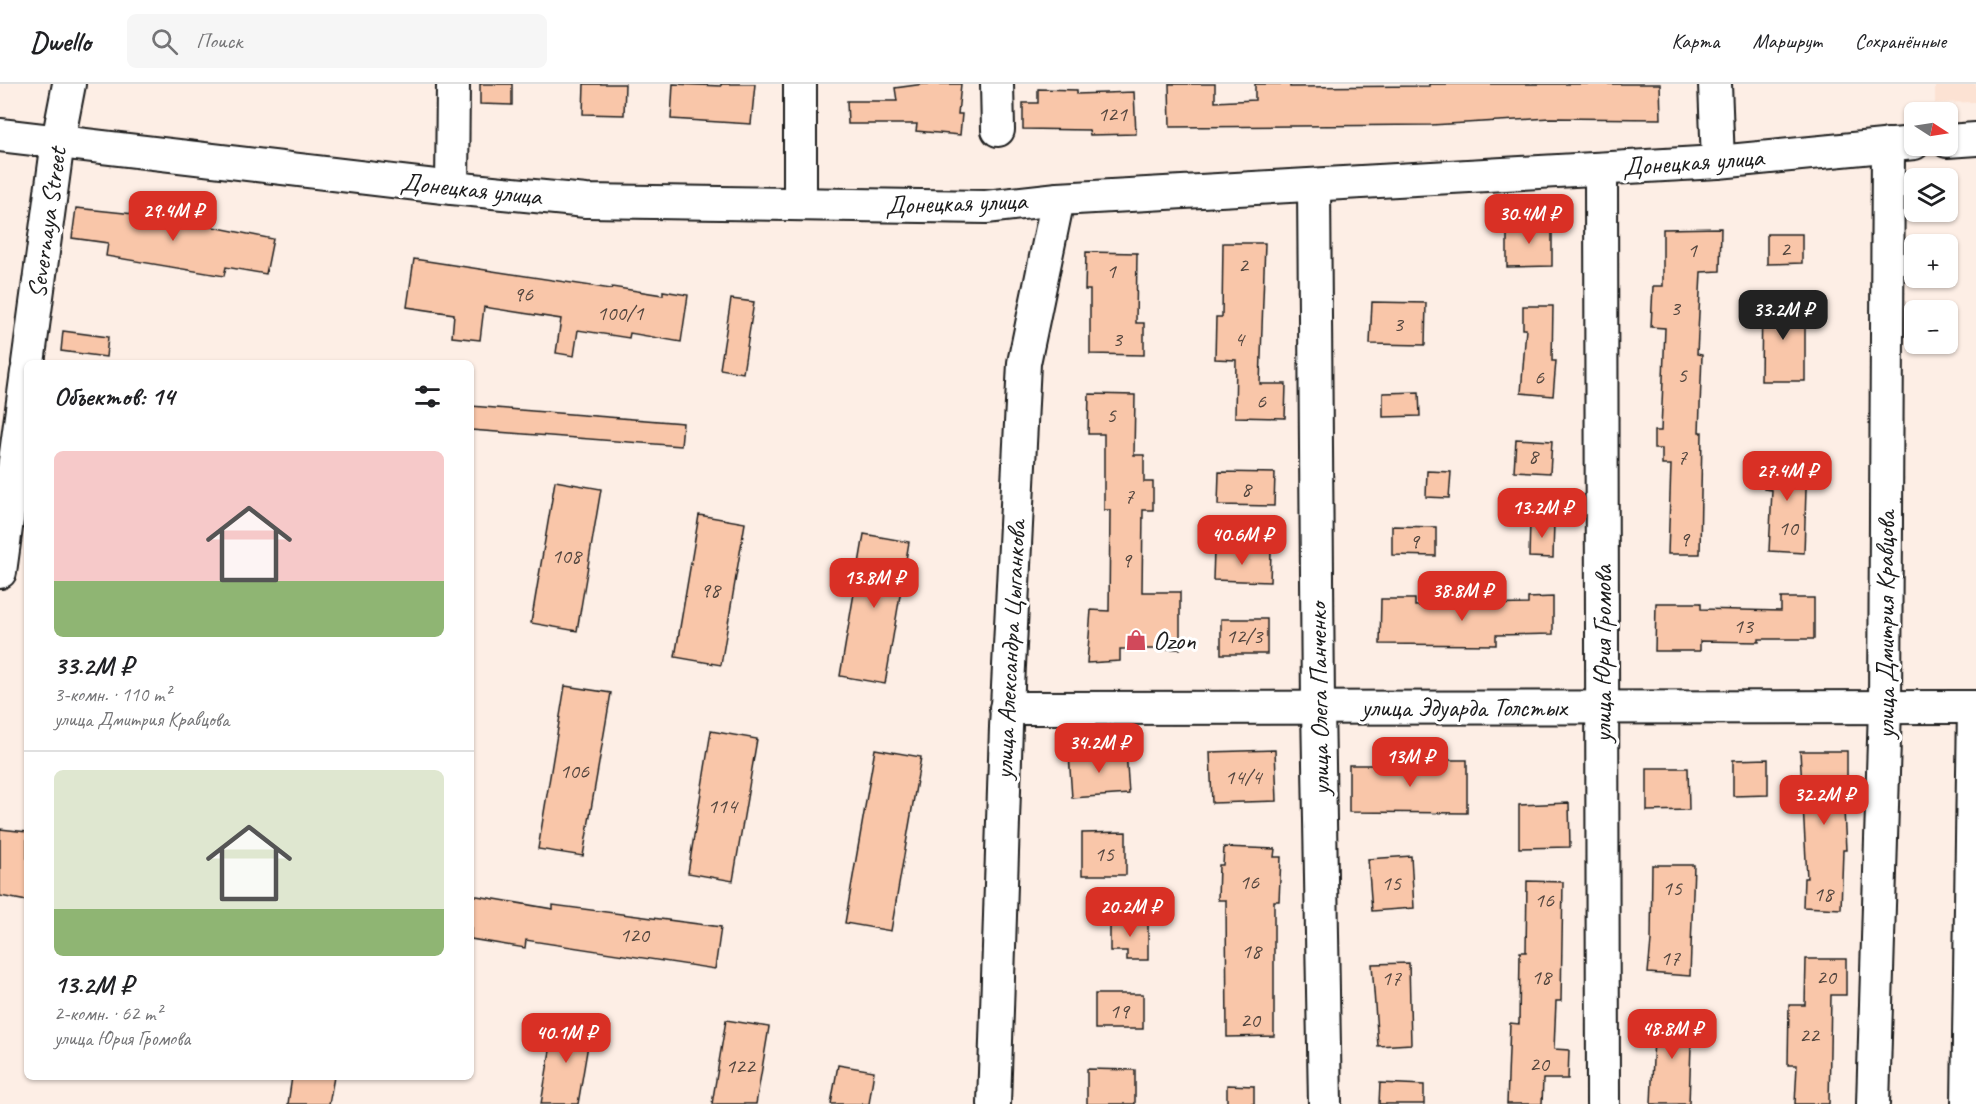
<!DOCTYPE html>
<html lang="ru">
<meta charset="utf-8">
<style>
:root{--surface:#fff;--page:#f6f6f6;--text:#202124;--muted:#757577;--line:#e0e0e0;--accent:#d93025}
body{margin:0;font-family:Caveat,sans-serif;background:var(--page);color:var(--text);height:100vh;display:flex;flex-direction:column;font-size:22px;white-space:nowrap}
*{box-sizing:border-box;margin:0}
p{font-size:20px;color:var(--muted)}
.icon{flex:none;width:33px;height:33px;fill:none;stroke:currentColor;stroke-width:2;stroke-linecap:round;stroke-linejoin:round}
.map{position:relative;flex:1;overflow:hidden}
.drawer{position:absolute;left:24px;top:276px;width:450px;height:720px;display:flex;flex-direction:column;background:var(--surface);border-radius:9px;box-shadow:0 2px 4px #0004}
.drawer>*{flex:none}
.needle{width:39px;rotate:102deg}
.tools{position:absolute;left:1904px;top:18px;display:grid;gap:12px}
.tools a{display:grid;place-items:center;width:54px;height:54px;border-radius:9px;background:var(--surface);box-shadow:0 2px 4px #0004;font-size:30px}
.price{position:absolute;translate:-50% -51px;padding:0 14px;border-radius:12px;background:var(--accent);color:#fff;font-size:20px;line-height:39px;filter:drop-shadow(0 2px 3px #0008)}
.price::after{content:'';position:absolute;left:50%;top:36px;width:18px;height:14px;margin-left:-9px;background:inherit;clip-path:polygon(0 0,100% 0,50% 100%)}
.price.active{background:#222;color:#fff}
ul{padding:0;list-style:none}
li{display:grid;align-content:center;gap:12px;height:318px;padding:0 30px}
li+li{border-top:2px solid var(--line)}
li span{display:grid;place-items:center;height:186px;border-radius:9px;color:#555}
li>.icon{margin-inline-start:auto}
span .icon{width:108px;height:108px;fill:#fffc;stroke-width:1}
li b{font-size:26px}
h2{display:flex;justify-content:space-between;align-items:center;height:72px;padding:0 30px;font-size:26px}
header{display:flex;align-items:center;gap:36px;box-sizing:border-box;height:84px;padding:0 30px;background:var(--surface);border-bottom:2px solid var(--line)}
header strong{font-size:28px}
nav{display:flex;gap:33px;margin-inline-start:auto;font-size:21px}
.search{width:420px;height:54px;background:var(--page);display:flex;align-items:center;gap:15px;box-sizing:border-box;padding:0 21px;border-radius:9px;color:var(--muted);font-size:22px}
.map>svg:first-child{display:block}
.built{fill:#fce2d3}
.building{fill:#f9c6a9;stroke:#1c1c1c;stroke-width:1.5}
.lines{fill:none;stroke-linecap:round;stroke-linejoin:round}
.minor-casing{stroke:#1c1c1c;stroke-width:36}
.minor{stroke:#fff;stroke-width:32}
.labels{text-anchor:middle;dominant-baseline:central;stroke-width:6;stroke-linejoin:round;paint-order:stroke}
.number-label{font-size:22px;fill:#53463f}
.street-label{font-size:26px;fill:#1c1c1c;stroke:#fff}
.poi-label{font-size:26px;fill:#1c1c1c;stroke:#fff;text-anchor:start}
</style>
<header>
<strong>Dwello</strong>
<div class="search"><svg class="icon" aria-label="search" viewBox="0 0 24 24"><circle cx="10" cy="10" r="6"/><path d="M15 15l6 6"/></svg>Поиск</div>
<nav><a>Карта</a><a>Маршрут</a><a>Сохранённые</a></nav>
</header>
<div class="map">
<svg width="1976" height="1020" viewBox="0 0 1976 1020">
<rect width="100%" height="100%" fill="#fdeee5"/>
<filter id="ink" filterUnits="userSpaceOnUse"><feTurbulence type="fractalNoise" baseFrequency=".0167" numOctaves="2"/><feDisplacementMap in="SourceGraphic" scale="12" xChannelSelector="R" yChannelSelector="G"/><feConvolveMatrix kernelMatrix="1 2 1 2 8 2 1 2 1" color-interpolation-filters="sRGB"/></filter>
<g filter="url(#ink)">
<!-- built -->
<path class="built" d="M1935,0H1976V18L1935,19Z"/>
<!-- building -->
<g class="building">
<path d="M480,0H512V21L480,20Z"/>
<path d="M584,0H625L624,31L583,30Z"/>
<path d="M673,0L721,2V0H755L751,40L671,35Z"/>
<path d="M924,0H961L958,30H962L960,51L916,47L917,40H848L847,17H897L895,4Z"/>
<path d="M1169,0H1215V18L1255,16V0H1290V3L1429,2V0H1660L1661,35L1550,34L1431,41L1170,43Z"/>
<path d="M1038,5L1077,6V10L1134,8L1136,50L1090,51L1089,46L1023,45V19H1038Z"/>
<path d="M76,124L163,133L273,155L266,190L226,183L224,192L106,172L108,159L72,154Z"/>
<path d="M1507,139H1552V182L1507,183Z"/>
<path d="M1721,144L1720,187L1701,188L1697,270L1702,271L1699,348H1702L1700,470H1668L1671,381H1662V365H1654V347H1661L1665,244L1651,243L1653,202H1663V145Z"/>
<path d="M1767,150H1802V179L1767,180Z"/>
<path d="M1223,159H1265L1260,300H1286L1285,334L1235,333L1236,276L1215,275L1216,233H1222Z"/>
<path d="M1086,168L1137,169L1136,239H1144V271L1090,270V206H1085Z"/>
<path d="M414,175L611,205L612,203L663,211V207L688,211L681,258L630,249L629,254L578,246L574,272L556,269L561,235L484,223L480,256L452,253L454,230L407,223Z"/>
<path d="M731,215L754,218L743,289L720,285Z"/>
<path d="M1762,216H1805V297H1761Z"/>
<path d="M1372,218L1426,219L1425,261L1370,260Z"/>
<path d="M1523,222H1553L1552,277H1556L1553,312L1521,309L1526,245H1523Z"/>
<path d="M63,247L108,253L106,273L61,267Z"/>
<path d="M1419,308L1420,332L1383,333V309Z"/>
<path d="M1089,310L1135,311L1134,371H1144V398H1153V426H1143L1142,508H1180V565H1120V577L1087,579L1091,526L1109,527L1110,426H1104V350H1088Z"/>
<path d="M471,322L683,339L681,362L471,346Z"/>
<path d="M1516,355L1552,357L1550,389L1514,387Z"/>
<path d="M1766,371L1807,374L1804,469L1769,467L1772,406L1764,405Z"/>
<path d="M1427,387L1451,388L1449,414L1426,413Z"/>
<path d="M1219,388L1275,389L1274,422L1218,421Z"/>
<path d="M555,397L601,405L577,547L531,539Z"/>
<path d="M699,431L745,439L721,581L675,573Z"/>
<path d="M1530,436L1554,437L1553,474L1529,473Z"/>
<path d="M1392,442L1436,443V472L1392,471Z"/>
<path d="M864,450L909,458L885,600L840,592Z"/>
<path d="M1214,466L1271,468L1270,498L1213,496Z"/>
<path d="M1553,513V550L1496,551V561L1380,560L1381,515H1415V522L1528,520V514Z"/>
<path d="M1781,514H1814V555H1759V558L1700,557V567H1655L1656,519H1701V525L1781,527Z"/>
<rect x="1221" y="535" width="46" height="35"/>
<path d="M565,602L611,609L583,772L538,765Z"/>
<path d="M711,647L757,655L733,797L688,789Z"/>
<path d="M875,665L921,673L891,847L845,839Z"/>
<path d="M1275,666L1277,717L1212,719L1210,668Z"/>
<path d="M1126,667L1129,710L1072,714L1069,670Z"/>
<path d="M1800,667H1847V706H1843L1846,766H1843L1841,825L1803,823L1804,794H1807Z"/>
<path d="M1768,675V711L1733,712V676Z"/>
<path d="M1422,676H1467V729L1349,728V681H1422Z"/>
<path d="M1647,684H1688L1689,726L1647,727Z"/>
<path d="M1569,719L1570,763L1519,764V721Z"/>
<path d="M0,745L27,748V817L0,812Z"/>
<path d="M1126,748V791H1082V749Z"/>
<path d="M1224,763L1275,765L1274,773H1281L1279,817H1274V952L1227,953L1226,816H1218L1219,781H1223Z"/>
<path d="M1411,772L1414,824L1372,827L1368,775Z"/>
<path d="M1652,781H1694L1690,892L1648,889L1651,857Z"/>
<path d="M1527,797L1563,798L1561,917H1556L1554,965L1569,966L1568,995H1543L1542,1020H1507L1510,939L1519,940L1520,868H1526Z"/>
<path d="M471,811L553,825V821L721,843L715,885L526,856L525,864L471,855Z"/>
<path d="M1110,836H1148V876H1127V867H1110Z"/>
<path d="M1806,875H1846V911H1831L1829,1020H1795L1797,981H1788L1789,921H1805Z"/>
<path d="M1409,879L1411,960L1378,962L1372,880Z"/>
<rect x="1095" y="910" width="48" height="35"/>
<path d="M1655,931L1692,932L1689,1020H1651Z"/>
<path d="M726,936L769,943L756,1020H712Z"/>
<path d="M555,937L591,943L578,1020H541Z"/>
<path d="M838,981L874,987L869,1020H831Z"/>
<path d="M1087,985L1135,986V1020H1087Z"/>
<path d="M292,993H334L329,1020H288Z"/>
<path d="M1380,999L1424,1001V1020H1379Z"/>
<path d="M1227,1001L1254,1002V1020H1227Z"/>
</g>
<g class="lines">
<defs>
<g id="minor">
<path d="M800,0V120"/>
<path d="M997,0L998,46"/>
<path d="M1715,0L1718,78"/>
<path d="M0,51L452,104L586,117L986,123L1058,115L1718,78L1914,59"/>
<path d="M1947,57L1976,55"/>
<path d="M1601,85L1603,1020"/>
<path d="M1314,102L1318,623L1325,1020"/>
<path d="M452,104L453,0"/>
<path d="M28,279L58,57L69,0"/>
<path d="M0,488L27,288"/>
<path d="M1006,624L1976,623"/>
<path d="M994,1020L1006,643L1024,279L1058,115"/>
<path d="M1873,1020L1885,623L1888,61"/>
<path d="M1968,1020L1974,623"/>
</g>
</defs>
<!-- minor casing -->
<use href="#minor" class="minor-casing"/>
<!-- minor -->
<use href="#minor" class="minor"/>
</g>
</g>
<!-- icons -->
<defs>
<symbol id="shop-bare" viewBox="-9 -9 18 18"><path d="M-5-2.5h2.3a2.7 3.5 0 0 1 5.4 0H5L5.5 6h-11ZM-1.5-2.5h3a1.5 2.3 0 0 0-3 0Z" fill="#d1495b" stroke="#fff" stroke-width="2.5" paint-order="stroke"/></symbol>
</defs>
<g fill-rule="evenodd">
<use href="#shop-bare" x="1121" y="541" width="30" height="30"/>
</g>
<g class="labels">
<!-- number labels -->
<g class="number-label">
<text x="1112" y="30">121</text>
<text x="1785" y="165">2</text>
<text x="1692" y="166">1</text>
<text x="1243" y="181">2</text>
<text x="1111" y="187">1</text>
<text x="523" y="210">96</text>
<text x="1675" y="224">3</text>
<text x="620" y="229">100/1</text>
<text x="1398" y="240">3</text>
<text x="1117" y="255">3</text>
<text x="1239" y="255">4</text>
<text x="1682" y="291">5</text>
<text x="1539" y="293">6</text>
<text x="1261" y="317">6</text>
<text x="1111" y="331">5</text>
<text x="1533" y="372">8</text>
<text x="1682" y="373">7</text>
<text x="1246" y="405">8</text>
<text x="1129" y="412">7</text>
<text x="1788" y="444">10</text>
<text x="1684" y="455">9</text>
<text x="1414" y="457">9</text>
<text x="566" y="472">108</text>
<text x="1126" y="476">9</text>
<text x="710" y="506">98</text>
<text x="1743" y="542">13</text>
<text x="1244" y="552">12/3</text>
<text x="574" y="687">106</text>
<text x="1243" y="693">14/4</text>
<text x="722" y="722">114</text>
<text x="1104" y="770">15</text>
<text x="1249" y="798">16</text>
<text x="1391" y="799">15</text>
<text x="1672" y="804">15</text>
<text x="1823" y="810">18</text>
<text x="1544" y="816">16</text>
<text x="634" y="851">120</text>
<text x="1251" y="867">18</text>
<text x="1670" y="874">17</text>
<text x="1541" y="893">18</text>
<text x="1826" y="893">20</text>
<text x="1391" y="894">17</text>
<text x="1119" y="927">19</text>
<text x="1250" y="936">20</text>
<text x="1809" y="951">22</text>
<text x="1539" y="980">20</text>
<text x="740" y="982">122</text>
</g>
<!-- street labels -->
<g class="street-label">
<text transform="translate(1693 78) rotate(-4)">Донецкая улица</text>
<text transform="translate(471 105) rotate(6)">Донецкая улица</text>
<text transform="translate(956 119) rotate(-2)">Донецкая улица</text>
<text transform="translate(47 139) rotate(-82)">Severnaya Street</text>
<text transform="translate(1885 541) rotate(-90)">улица Дмитрия Кравцова</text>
<text transform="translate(1010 566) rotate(-87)">улица Александра Цыганкова</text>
<text transform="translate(1602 570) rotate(-90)">улица Юрия Громова</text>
<text transform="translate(1319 615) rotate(-91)">улица Олега Панченко</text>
<text x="1464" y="623">улица Эдуарда Толстых</text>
</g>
<!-- poi labels -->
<g class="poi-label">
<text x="1153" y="556">Ozon</text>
</g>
</g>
</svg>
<div class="tools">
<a><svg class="needle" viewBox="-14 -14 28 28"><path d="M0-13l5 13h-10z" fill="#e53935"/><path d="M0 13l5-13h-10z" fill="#757577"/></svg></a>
<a><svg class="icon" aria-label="layers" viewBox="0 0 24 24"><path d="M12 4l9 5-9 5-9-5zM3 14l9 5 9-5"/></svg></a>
<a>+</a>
<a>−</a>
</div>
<b class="price" style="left:173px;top:158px">29.4M ₽</b>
<b class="price" style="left:1529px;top:161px">30.4M ₽</b>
<b class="price active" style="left:1783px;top:257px">33.2M ₽</b>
<b class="price" style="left:1787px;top:418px">27.4M ₽</b>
<b class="price" style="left:1542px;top:455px">13.2M ₽</b>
<b class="price" style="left:1242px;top:482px">40.6M ₽</b>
<b class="price" style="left:874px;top:525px">13.8M ₽</b>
<b class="price" style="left:1462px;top:538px">38.8M ₽</b>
<b class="price" style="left:1099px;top:690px">34.2M ₽</b>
<b class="price" style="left:1410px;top:704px">13M ₽</b>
<b class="price" style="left:1824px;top:742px">32.2M ₽</b>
<b class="price" style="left:1130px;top:854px">20.2M ₽</b>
<b class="price" style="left:1672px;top:976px">48.8M ₽</b>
<b class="price" style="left:566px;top:980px">40.1M ₽</b>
<section class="drawer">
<h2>Объектов: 14<svg class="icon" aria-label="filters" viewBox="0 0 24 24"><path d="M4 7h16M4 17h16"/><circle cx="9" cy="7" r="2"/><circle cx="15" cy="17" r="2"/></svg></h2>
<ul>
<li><span style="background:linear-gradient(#f6c9c9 70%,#8fb573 0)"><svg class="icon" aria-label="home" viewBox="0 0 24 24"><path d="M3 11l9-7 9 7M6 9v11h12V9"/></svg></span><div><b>33.2M ₽</b><p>3-комн. · 110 m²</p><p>улица Дмитрия Кравцова</p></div></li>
<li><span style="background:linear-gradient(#dfe7d0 75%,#8fb573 0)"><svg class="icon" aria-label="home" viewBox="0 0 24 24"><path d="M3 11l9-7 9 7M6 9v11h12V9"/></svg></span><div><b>13.2M ₽</b><p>2-комн. · 62 m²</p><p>улица Юрия Громова</p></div></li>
</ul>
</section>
</div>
